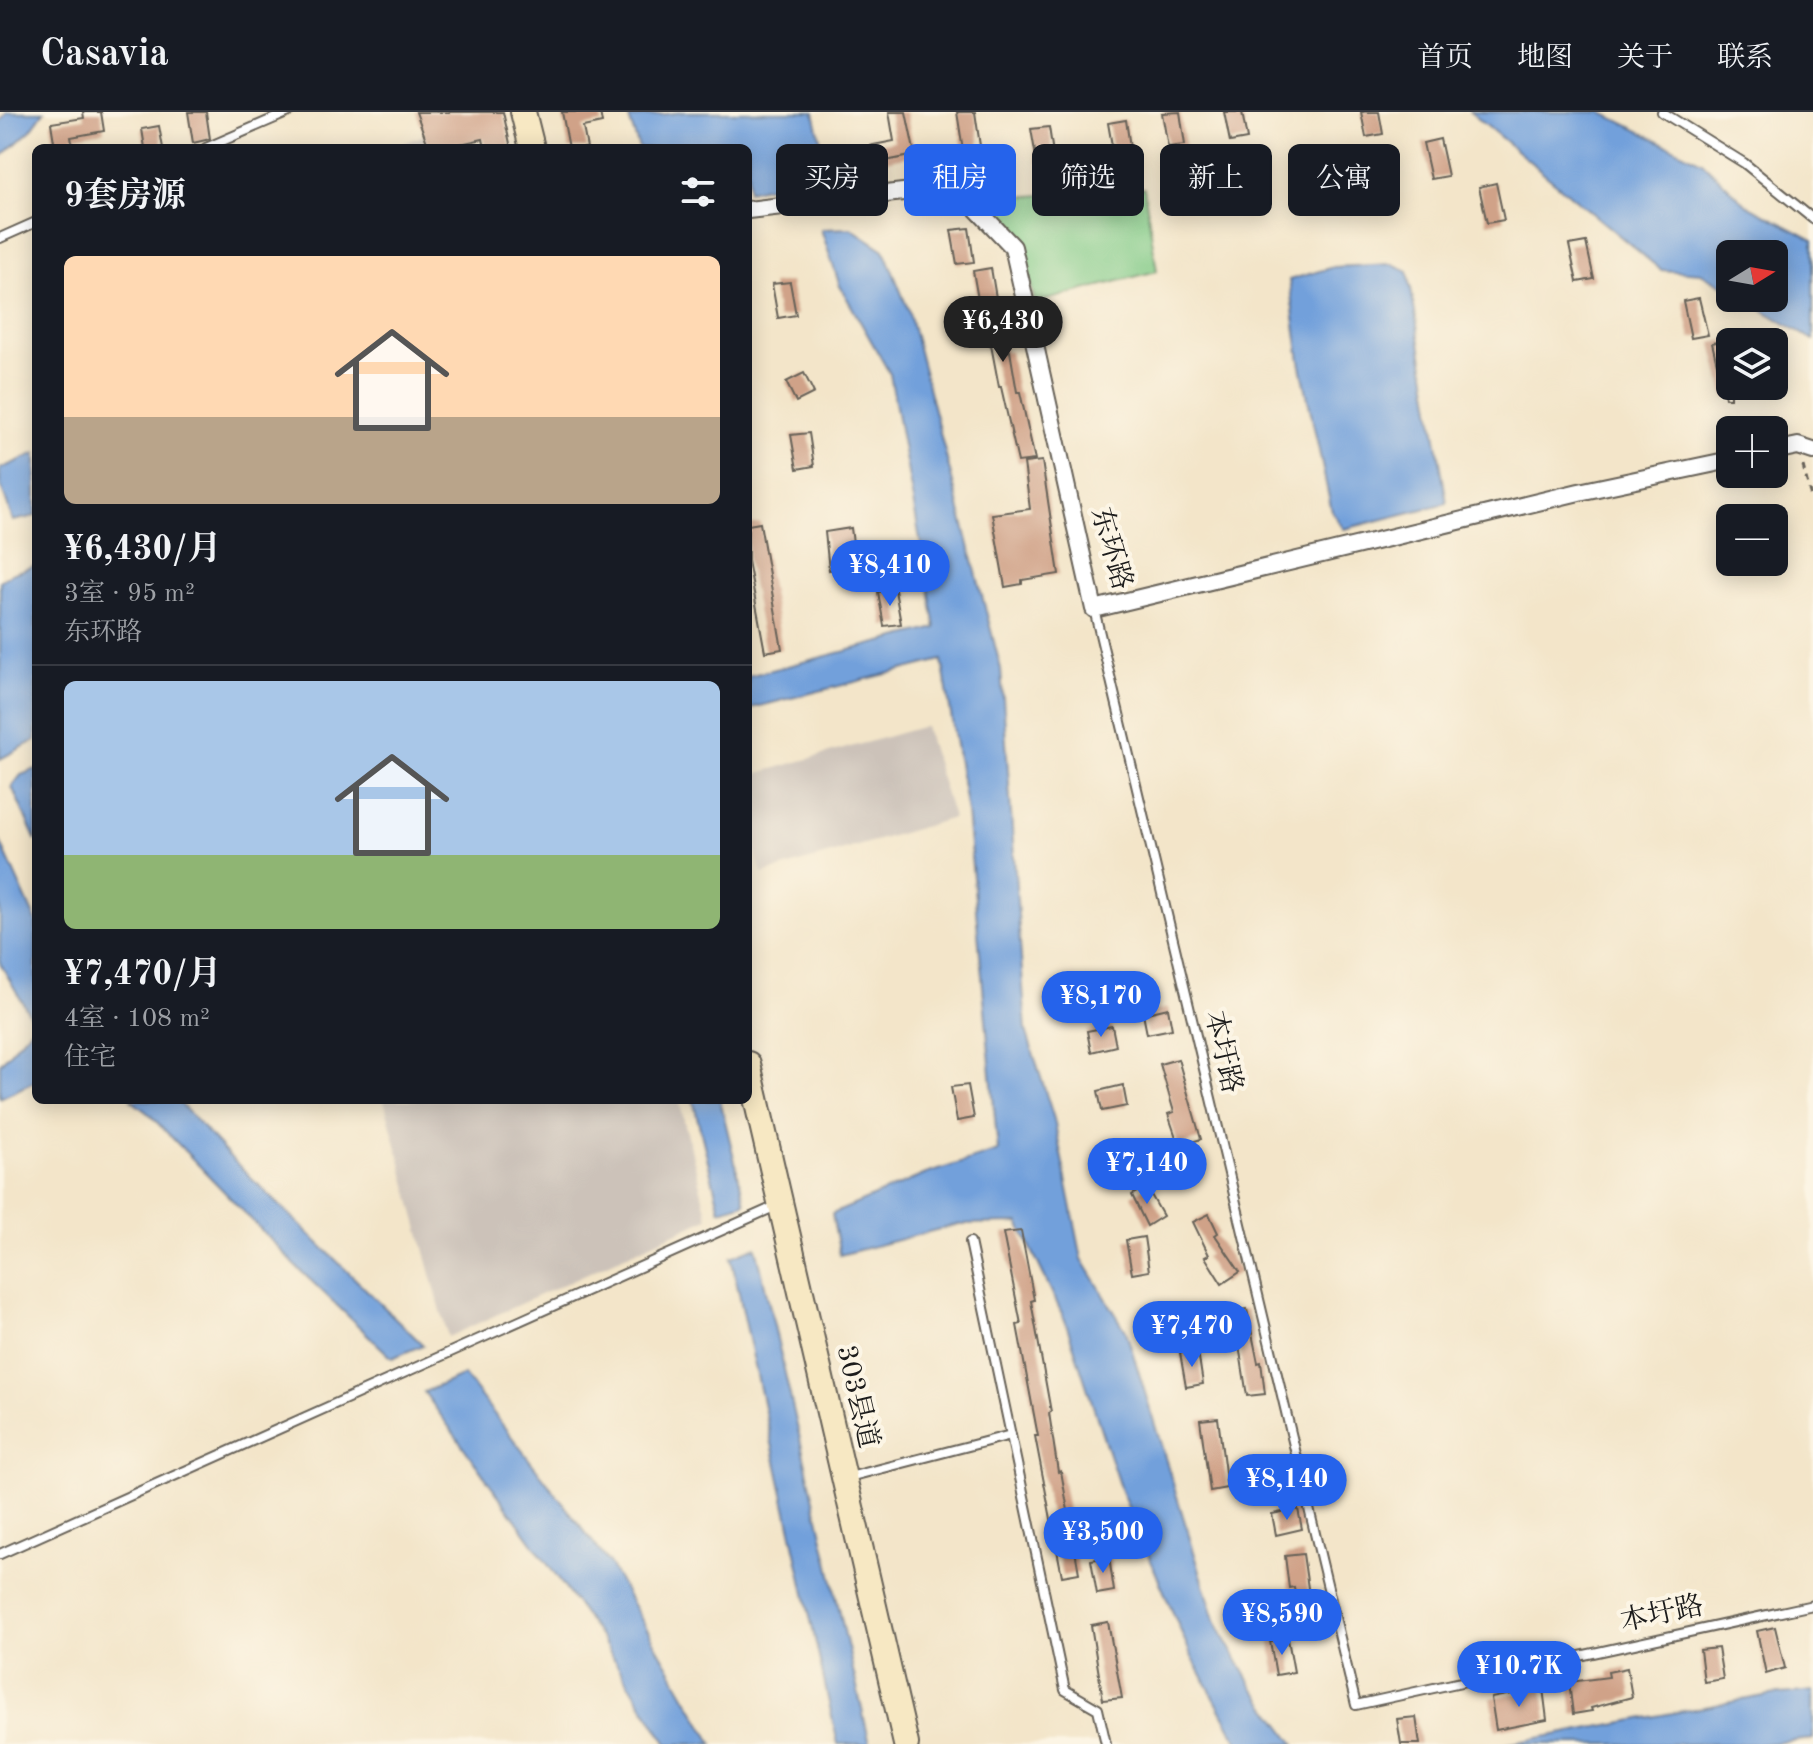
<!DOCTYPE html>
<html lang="zh">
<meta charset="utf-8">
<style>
:root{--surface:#171b24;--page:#20242c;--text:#f1f3f6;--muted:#9ea1a6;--line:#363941;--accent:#2563eb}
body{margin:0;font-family:"Old Standard TT","Noto Serif SC",serif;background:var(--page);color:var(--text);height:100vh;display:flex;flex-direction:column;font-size:30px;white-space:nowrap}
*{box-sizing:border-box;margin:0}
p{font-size:26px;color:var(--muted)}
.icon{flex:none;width:44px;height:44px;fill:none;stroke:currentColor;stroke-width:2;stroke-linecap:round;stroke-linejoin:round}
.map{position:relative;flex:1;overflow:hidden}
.details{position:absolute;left:32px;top:32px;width:720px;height:960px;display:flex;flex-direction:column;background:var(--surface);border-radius:12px;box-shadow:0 4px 20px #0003}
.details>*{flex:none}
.banner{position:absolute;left:776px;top:32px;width:760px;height:72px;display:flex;gap:16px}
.needle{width:52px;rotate:79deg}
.fabs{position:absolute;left:1716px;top:128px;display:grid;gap:16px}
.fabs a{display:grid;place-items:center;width:72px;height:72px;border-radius:12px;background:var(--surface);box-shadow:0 4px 20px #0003;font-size:40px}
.price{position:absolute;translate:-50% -68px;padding:0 18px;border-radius:28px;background:var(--accent);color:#fff;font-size:26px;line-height:52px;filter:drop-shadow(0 2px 4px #0008)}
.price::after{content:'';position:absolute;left:50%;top:48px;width:24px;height:18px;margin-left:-12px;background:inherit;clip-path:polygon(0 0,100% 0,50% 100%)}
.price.selected{background:#222;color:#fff}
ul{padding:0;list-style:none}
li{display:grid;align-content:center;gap:16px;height:424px;padding:0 32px}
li+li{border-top:2px solid var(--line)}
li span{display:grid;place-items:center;height:248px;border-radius:12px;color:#555}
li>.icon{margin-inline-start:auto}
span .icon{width:144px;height:144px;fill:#fffc;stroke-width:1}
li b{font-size:34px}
h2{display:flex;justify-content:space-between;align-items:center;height:96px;padding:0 32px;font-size:34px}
.tag{padding:0 28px;border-radius:12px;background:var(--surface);box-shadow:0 4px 20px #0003;font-size:28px;line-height:72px}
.tag.selected{background:var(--accent);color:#fff}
header{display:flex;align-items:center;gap:48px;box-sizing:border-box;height:112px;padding:0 40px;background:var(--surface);border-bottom:2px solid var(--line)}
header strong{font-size:38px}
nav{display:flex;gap:44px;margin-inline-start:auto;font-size:28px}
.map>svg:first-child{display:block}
.industrial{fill:#ccc2b9}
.green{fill:#81ca87;stroke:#4e7352;stroke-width:2}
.water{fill:#72a0db;stroke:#475e7c;stroke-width:2}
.building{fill:#d0a288}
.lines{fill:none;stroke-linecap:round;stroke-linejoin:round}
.service-casing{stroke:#676259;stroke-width:12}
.minor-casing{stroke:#676259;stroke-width:20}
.secondary-casing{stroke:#676259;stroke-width:28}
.path{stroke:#676259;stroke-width:3;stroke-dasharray:6 6;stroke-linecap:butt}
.service{stroke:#fff;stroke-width:8}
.minor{stroke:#fff;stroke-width:16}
.secondary{stroke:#f7e8c3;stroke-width:24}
.labels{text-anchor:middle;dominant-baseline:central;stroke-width:8;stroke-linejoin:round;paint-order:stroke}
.street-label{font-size:28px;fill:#1c1c1c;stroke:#fcf5e5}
</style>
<header>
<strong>Casavia</strong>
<nav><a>首页</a><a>地图</a><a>关于</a><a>联系</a></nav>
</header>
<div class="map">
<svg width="1813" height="1632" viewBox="0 0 1813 1632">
<rect width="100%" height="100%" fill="#fcf5e5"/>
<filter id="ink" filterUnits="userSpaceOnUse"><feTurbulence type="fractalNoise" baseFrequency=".0125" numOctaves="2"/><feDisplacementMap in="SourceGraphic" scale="16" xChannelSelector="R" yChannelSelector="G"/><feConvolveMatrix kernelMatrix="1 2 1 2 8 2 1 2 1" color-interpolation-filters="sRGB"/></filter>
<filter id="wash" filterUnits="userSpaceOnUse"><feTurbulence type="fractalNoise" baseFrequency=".006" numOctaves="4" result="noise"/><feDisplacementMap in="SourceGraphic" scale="32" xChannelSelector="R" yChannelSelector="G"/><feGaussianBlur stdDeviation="1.8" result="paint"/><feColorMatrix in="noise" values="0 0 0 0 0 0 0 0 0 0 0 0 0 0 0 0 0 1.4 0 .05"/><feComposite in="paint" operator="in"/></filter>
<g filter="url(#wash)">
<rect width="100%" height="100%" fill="#f3e5c9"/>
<!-- industrial -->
<g class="industrial">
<path d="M426,22L429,36H392Z"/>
<path d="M925,614L953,706L762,762L748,711V664Z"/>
<path d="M384,988H679L708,1106L448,1225Z"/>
</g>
<!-- green -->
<path class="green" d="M1144,76L1157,159L1035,191L1020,124L985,87Z"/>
<!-- water -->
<g class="water">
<path d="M7,0H44L31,18L0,46V10Z"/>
<path d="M685,0H814L828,61L748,79V36H639L629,6Z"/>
<path d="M1470,0H1601L1702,50L1747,93L1813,128V228L1743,186H1774V142H1730V178L1701,161L1661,158Z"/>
<path d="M851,116L884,138L908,197L1001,557L1026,918L1054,1007L1082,1147L1126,1219L1216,1511L1254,1577L1295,1632H1239L1191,1543L1121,1379L1065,1208L1019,1111L959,1112L840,1143L832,1102L926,1062L998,1039L967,700L942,548L748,597V564L936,516L890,262L840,174L821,117Z"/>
<path d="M1392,152L1408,159L1447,391L1344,417L1332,400L1300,249L1289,168L1333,155Z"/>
<path d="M36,341V404L13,409L0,371V357Z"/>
<path d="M36,453V628L0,647V469L11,462Z"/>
<path d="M36,657V729L12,675L21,663Z"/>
<path d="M0,729L36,809V969L0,986V952L35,912L0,851Z"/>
<path d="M131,988H177L227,1042L423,1233L392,1246L300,1158L149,1002Z"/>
<path d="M693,988H720L745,1091L720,1098Z"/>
<path d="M756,1135L870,1632H838L731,1145Z"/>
<path d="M464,1263L609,1451L713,1632H667L600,1525L424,1280Z"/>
<path d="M1813,1579V1627L1762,1632H1506L1769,1583Z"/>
</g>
<g id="blocks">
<!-- building -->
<g class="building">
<path d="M83,0H101L104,19L71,25L73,36H55L51,11L84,6Z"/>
<path d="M188,0H206L210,27L193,31Z"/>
<path d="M416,0H503L511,36H485L483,27L442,36H429Z"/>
<path d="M562,0H600L602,11L583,15L587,36H569Z"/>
<path d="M889,0H906L915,43L871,52L868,34L894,29Z"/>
<path d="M957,0H975L983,54L966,57Z"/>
<path d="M1180,0L1185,33L1168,35L1162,1Z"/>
<path d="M1224,0H1242L1247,27L1230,30Z"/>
<path d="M1361,0H1379L1383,22L1366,25Z"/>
<path d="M1126,8L1131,42L1114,45L1108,11Z"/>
<path d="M159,14L163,36H145L142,17Z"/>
<path d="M1049,15L1054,48L1037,51L1031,17Z"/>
<path d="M1440,27L1448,64L1431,67L1423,31Z"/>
<path d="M1496,71L1504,108L1487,111L1479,75Z"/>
<path d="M969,116L974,150L957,152L951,118Z"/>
<path d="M1586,130L1594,167L1577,170L1569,133Z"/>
<path d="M991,156L1005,240L1010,239L1017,280H1020L1035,348L1018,350L1001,275H999L991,233H986L973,159Z"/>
<path d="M790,170L796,203L778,206L772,172Z"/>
<path d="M1699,186L1708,223L1691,226L1683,189Z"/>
<path d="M1730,227V286H1725L1712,231Z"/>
<path d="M804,261L814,281L796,290L786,270Z"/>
<path d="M809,321L814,354L797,357L791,323Z"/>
<path d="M1042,349L1059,462L1022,468V472L1005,475L992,402L1030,397L1024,351Z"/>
<path d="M760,411L782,537L765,540L748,449V413Z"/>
<path d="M851,416L856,454L829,458L825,420Z"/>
<path d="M898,434L903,468L886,470L880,437Z"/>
<path d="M895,478L901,512L884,514L878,480Z"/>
<path d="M1168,896L1172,917L1147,922L1143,902Z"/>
<path d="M1112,914L1116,934L1091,940L1087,919Z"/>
<path d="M1178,947L1201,1027L1179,1034L1168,1002L1174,1000L1160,952Z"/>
<path d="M968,973L974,1006L957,1009L951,975Z"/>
<path d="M1123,973L1127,994L1102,999L1098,979Z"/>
<path d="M1146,1074L1163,1104L1147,1114L1132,1083Z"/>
<path d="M1209,1102L1218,1121L1215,1123L1240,1160L1222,1172L1205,1145L1209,1143L1193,1110Z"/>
<path d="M1021,1119L1034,1188L1031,1189L1051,1300L1049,1301L1058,1360L1061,1359L1079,1461L1062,1464L1035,1324H1038L1017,1213L1021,1212L1003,1121Z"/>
<path d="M1144,1125L1149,1159L1132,1162L1126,1128Z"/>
<path d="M1247,1197L1258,1251L1261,1250L1265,1282L1247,1284L1239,1233L1235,1234L1229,1201Z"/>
<path d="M1198,1239L1203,1272L1186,1275L1180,1241Z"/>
<path d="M1218,1306L1227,1376L1210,1379L1200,1308Z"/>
<path d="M1298,1397L1302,1417L1276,1423L1272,1402Z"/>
<path d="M1303,1442L1309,1483L1313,1482L1318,1516L1301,1518L1294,1475L1289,1476L1285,1444Z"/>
<path d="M1109,1445L1114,1479L1097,1482L1091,1448Z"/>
<path d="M1108,1510L1122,1586L1103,1588L1091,1513Z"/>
<path d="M1775,1515L1785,1556L1766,1562L1757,1519Z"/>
<path d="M1288,1527L1294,1560L1276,1563L1270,1529Z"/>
<path d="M1718,1536L1723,1567L1704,1570L1700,1538Z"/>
<path d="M1627,1556L1632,1585L1591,1596L1592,1599L1573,1602L1569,1570L1609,1565L1608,1560Z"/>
<path d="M1543,1576L1547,1608L1496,1618L1491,1586Z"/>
<path d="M1416,1605L1420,1632H1401L1397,1607Z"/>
</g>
</g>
</g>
<g filter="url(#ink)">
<use href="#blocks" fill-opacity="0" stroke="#676259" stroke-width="2"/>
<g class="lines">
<defs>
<g id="service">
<path d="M1662,0L1744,51L1813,107"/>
<path d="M206,36L289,0"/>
<path d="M0,126L36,110"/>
<path d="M1094,497L1356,1593L1813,1493"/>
<path d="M970,1130L1065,1578L1098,1597L1106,1632"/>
<path d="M849,1365L1011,1323"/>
<path d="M0,1442L776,1094"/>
</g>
<g id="minor">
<path d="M748,98L929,77L972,92L1013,135L1094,497L1579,380L1730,348"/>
<path d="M1774,339L1798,334L1813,339"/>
</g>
<g id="secondary">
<path d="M523,0L532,36"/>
<path d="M748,952L906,1632"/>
</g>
</defs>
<!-- service casing -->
<use href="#service" class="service-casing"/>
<!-- minor casing -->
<use href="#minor" class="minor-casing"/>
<!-- secondary casing -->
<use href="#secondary" class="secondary-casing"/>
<!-- path -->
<path class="path" d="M1803,354L1813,393"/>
<!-- service -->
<use href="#service" class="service"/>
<!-- minor -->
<use href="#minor" class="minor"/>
<!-- secondary -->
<use href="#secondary" class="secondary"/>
</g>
</g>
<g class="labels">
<!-- street labels -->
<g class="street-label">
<text transform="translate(1110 437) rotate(74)">东环路</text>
<text transform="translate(1222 940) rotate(77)">本圩路</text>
<text transform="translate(856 1285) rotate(77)">303县道</text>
<text transform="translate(1662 1503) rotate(-12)">本圩路</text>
</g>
</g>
</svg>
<div class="fabs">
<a><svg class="needle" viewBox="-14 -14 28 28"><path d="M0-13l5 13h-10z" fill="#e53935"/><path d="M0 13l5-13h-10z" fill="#9ea1a6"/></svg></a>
<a><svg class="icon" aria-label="layers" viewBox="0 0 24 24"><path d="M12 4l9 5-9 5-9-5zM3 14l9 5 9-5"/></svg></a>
<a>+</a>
<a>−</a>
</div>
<b class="price selected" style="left:1003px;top:252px">¥6,430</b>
<b class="price" style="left:890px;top:496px">¥8,410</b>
<b class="price" style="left:1101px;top:927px">¥8,170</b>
<b class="price" style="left:1147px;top:1094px">¥7,140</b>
<b class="price" style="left:1192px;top:1257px">¥7,470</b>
<b class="price" style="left:1287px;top:1410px">¥8,140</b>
<b class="price" style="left:1103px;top:1463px">¥3,500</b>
<b class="price" style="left:1282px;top:1545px">¥8,590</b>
<b class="price" style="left:1519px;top:1597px">¥10.7K</b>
<div class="banner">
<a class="tag">买房</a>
<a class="tag selected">租房</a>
<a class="tag">筛选</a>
<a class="tag">新上</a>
<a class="tag">公寓</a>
</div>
<section class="details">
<h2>9套房源<svg class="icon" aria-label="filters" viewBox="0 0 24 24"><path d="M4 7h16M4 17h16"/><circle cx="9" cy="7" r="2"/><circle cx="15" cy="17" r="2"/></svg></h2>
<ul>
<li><span style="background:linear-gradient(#ffd9b3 65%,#b9a48a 0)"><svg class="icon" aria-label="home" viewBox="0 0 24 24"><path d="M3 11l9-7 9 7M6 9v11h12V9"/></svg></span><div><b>¥6,430/月</b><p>3室 · 95 m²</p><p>东环路</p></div></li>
<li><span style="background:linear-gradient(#a9c7e8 70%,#8fb573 0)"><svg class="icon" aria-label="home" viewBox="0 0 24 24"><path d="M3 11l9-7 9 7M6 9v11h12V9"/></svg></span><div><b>¥7,470/月</b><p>4室 · 108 m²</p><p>住宅</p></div></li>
</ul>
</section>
</div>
